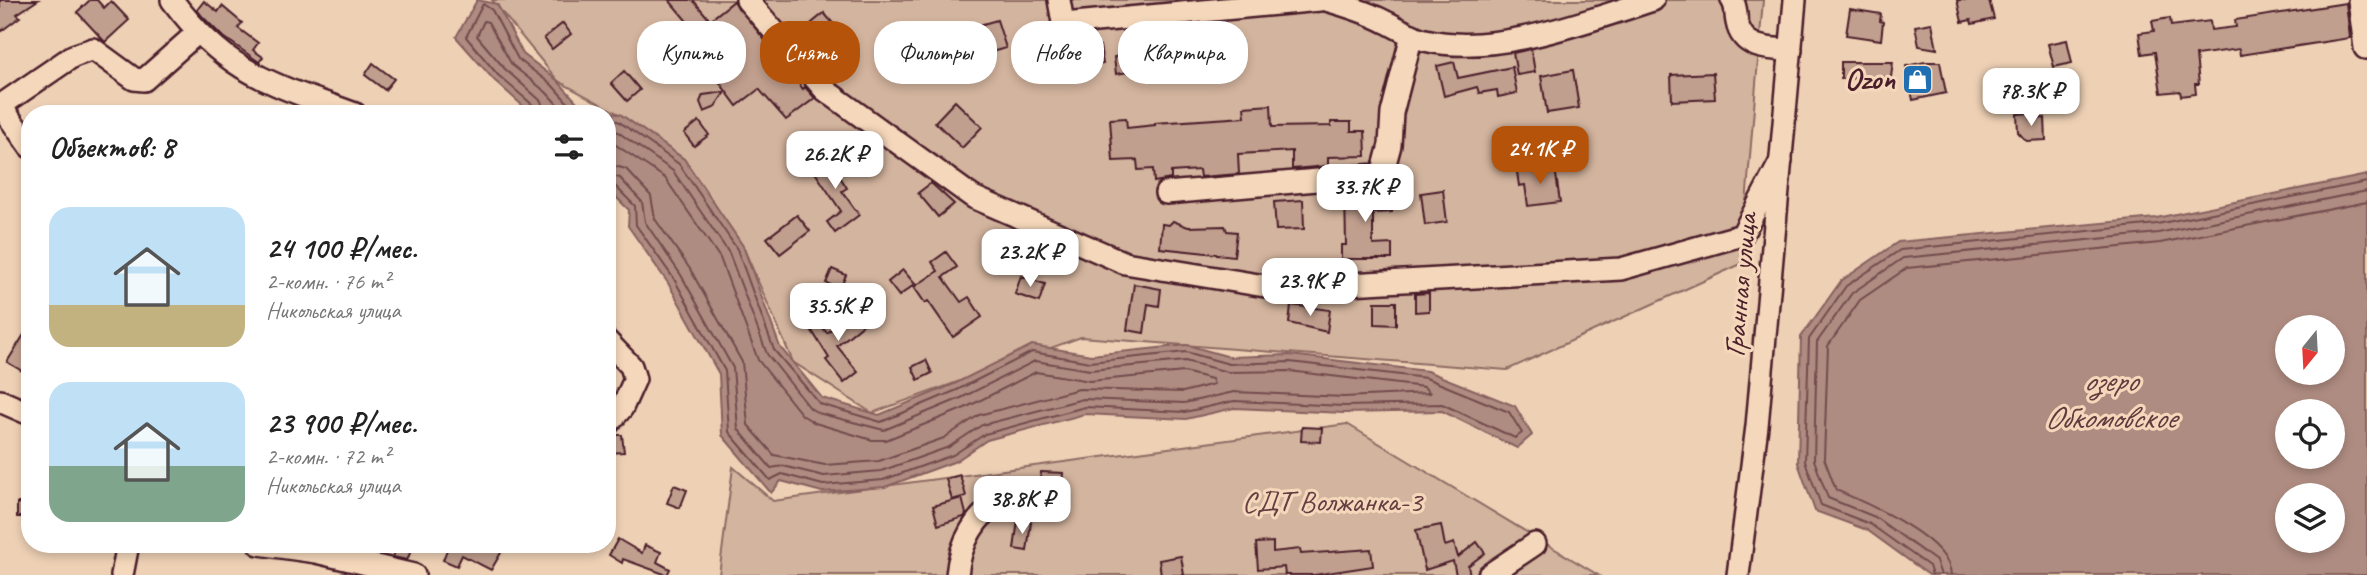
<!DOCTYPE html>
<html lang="ru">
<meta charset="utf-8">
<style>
:root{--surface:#fff;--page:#f6f6f6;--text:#222;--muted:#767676;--accent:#b45309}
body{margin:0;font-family:Caveat,sans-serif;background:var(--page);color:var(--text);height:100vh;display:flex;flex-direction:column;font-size:26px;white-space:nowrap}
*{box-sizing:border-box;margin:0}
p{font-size:23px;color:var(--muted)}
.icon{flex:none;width:38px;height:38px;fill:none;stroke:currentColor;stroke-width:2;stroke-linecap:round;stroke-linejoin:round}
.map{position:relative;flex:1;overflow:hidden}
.details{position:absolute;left:21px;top:105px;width:595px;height:448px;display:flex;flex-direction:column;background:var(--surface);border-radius:28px;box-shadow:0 4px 10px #0003}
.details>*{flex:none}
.banner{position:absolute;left:637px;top:21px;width:665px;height:63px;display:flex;gap:14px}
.needle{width:46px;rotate:198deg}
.fabs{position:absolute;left:2275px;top:315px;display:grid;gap:14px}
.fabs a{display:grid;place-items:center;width:70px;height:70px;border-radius:50%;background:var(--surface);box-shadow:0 4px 10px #0003;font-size:35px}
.price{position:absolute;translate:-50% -60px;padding:0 16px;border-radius:14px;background:#fff;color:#222;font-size:23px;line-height:46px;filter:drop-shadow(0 2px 4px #0008)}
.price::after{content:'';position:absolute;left:50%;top:42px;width:21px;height:16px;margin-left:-10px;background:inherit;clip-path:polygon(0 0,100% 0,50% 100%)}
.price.active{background:var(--accent);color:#fff}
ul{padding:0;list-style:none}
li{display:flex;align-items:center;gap:21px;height:175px;padding:0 28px}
li span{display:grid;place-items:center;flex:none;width:196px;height:140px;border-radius:21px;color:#555}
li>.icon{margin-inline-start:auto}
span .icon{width:84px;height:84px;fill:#fffc;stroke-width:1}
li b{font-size:30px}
h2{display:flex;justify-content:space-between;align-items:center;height:84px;padding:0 28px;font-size:30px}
.tag{padding:0 24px;border-radius:28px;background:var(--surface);box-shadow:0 4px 10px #0003;font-size:24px;line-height:63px}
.tag.active{background:var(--accent);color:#fff}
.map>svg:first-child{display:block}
.green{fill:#d3b49e;stroke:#8e6a64;stroke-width:2}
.water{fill:#af8c81;stroke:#87605f;stroke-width:2;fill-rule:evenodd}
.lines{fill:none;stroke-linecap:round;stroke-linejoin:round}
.shore{stroke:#724b4d;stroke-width:2}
.building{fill:#c19f8e;stroke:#4a1f2b;stroke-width:2}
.minor-casing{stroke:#4a1f2b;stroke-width:26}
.minor{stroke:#f5d8bb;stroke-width:21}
.labels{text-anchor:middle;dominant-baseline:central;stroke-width:6;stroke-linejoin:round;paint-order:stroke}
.poi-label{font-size:30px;font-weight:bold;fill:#4a1f2b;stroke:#f5d8bb;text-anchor:end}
.street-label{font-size:30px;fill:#4a1f2b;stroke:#f5d8bb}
.park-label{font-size:30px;fill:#653d42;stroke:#f5d8bb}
.water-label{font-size:32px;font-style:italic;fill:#633a40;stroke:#f5d8bb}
</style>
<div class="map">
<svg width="2367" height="575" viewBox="0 0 2367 575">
<rect width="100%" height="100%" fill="#eed1b5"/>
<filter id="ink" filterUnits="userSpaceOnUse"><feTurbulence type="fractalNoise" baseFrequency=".0143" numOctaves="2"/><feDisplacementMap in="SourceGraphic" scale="14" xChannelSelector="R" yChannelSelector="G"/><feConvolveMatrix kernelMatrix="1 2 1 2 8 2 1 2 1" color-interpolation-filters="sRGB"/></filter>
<g filter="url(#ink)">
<!-- green -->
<g class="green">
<path d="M492,0H1763L1741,264L1507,370L1081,337L872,413L793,362L744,249L684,159L621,115L558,81Z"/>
<path d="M1347,424L1598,575H719L733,467L773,501Z"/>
</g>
<!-- water -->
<g class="water">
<path d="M477,0L497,4L523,54L557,80L585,111L620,114L684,159L743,246L780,347L822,398L879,415L954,384L1032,345L1091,355L1187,345L1230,357L1290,355L1427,371L1515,406L1532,435L1517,448L1442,411L1344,413L1234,408L1186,419L1085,414L987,440L956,461L885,487L822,492L781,481L771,493L722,435L719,374L668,283L628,226L629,210L607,188V114H532L494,80L456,37Z"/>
<path d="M2367,175V575H1929L1867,530L1815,511L1798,463L1801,337L1841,281L1898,242L2156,218ZM2287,327H2333V373H2287ZM2287,411H2333V457H2287ZM2287,495H2333V541H2287Z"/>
</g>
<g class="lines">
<!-- shore -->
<g class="shore">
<path d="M536,114L534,106L498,75L466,37L483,4L492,10L518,59L552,85L578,114"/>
<path d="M545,114L541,101L505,69L477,36L484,21L488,22L512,65L546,92L566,114"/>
<path d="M607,120L618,121L679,164L737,249L774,350L820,404L881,422L957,390L1032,352L1090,362L1186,352L1229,364L1290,362L1426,378L1509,412L1522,433L1515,438L1442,404L1344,406L1234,401L1185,412L1085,407L985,434L953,455L883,480L823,485L782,474L770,480L729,432L725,371L674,279L636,225L635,206L614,185L607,183"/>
<path d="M607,129L615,130L673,171L729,253L767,354L810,408L818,413L884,430L961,398L1035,361L1090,370L1185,361L1228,372L1289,371L1424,387L1430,393L1344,397L1234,392L1184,403L1083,399L982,425L949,447L881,471L824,476L783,466L771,468L738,429L733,368L681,275L645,222L642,202L620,178L607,174"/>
<path d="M607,139L665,178L720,258L758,360L802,415L815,423L872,440H886L965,408L1036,372L1090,381L1184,372L1212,379L1214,384L1183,392L1079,389L979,415L944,438L879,461L825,465L774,455L748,425L742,362L690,269L655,219L651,196L626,169L607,164"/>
<path d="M1932,575L1929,566L1870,524L1821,505L1805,461L1809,339L1846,286L1900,250L2157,224L2367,182"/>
<path d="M1941,575L1936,561L1875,517L1828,498L1814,460L1817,342L1852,293L1903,258L2158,233L2367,191"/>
<path d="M1951,575C1950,538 1866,503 1836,490L1824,458L1828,346L1860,300L1907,268L2160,243L2367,202"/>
</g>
</g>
<!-- building -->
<g class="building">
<path d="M0,0H38L17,14L20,17L0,32Z"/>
<path d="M90,0H97L104,8L111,1L129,20L105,42L77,12Z"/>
<path d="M669,0H693L710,20L734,1L803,89L805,87L815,98L786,120L759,89L737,106L720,83L730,76L708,46L704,48L693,33L696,32Z"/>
<path d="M1957,0H1989L1994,19L1972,24L1971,20L1962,22Z"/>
<path d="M204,1L218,12L222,6L242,23L238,28L258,43L253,50L263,57L259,62L221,35L202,16L197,10Z"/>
<path d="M2346,3L2350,38L2240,55L2239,49L2196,55L2199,84H2195L2196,94L2181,96L2180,91L2161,93L2155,52L2142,54L2139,33L2154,31L2152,21L2170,18L2171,26L2210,21L2211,30L2236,27L2235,20Z"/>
<path d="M1850,9L1881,14L1880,21L1883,22L1881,40L1846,35Z"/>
<path d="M824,13L842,34L818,55L800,33Z"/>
<path d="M997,20L1006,48L984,54L976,26Z"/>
<path d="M563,23L571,34L552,49L544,38Z"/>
<path d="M1932,23L1937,49L1919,46L1915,26Z"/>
<path d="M1206,24L1209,55L1194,57L1192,25Z"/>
<path d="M2067,40L2072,63L2054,67L2048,44Z"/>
<path d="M1100,46L1103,64L1084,67L1081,49Z"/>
<path d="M1531,49L1535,72L1517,75L1513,53Z"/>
<path d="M1132,54L1135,71L1116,74L1114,57Z"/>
<path d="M1454,62L1458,78L1512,67L1517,93L1498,97L1497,90L1479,93L1477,87L1444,96L1437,66Z"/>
<path d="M1841,62H1893L1891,77L1841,79Z"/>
<path d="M1925,62H1940L1946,93L1913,100L1906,66Z"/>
<path d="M373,63L394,79L385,90L365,75Z"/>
<path d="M1573,70L1579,108L1547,113L1541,76Z"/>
<path d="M624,71L640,90L627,101L611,83Z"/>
<path d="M1713,73L1715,99L1672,101L1671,75Z"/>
<path d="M2011,77L2014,91L1993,94L1991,81Z"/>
<path d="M725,92L714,108L704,112L700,102L703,95Z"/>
<path d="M955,101L982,127L962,148L935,122Z"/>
<path d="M1271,105L1272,127L1331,126V122H1351V131H1365L1366,156L1328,157V166L1292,169V151L1238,154L1239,174L1200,177L1199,170L1171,172V179L1154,182L1153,169L1138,170L1137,160L1113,161L1110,119L1126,118L1127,128L1155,125V123L1245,117L1244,107Z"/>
<path d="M2030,113L2031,119L2045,118L2046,140L2026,141L2018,132L2017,114Z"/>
<path d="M699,121L709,135L694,146L684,133Z"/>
<path d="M832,151L841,164L835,169L847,188L842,191L859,215L835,233L827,222L841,211L812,168Z"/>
<path d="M1555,168L1560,202L1528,206L1525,185L1519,186L1517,172Z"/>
<path d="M931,183L954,204L938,217L918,193Z"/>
<path d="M1391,189L1392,212L1373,213V245L1392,244V259H1341V245H1346L1345,191Z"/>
<path d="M1443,190L1447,222L1425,225L1421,193Z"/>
<path d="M1303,200L1304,229L1276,230L1274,202Z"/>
<path d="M797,215L810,231L780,254L767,238Z"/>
<path d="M1173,221L1188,227L1225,226L1227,231L1237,232L1234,256L1160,248L1162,224L1169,225Z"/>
<path d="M946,252L957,267L943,277L961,302L969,297L982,317L953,337L928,301L925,303L914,287L938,271L932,262Z"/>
<path d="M832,269L846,275L840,289L826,283Z"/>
<path d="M903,270L915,284L899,296L888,282Z"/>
<path d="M1021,276L1045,284L1039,302L1015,294Z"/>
<path d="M1134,284L1161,289L1159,306L1148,304L1144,333L1127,330Z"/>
<path d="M1429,293V311L1415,312V294Z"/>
<path d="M1375,302H1396V325L1375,324Z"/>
<path d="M1291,305L1330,310L1327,332L1289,323Z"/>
<path d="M857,310L866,322L837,346L858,372L844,383L826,360L829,358L807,323L814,318L827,333Z"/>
<path d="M30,325V359L22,371L7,362Z"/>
<path d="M926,360L932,373L918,380L912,367Z"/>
<path d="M1302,427L1322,428L1321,442L1301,441Z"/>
<path d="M614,435H622L624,452L607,453V438Z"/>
<path d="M1041,472L1063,473L1060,516L1038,514Z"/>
<path d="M960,475L966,496L952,500L946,479Z"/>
<path d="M674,485L687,490L680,508L667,503Z"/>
<path d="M962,498L966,514L964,517L938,525L933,506Z"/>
<rect x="17" y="503" width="13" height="14"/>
<path d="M1018,520L1031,522L1027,551L1014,549Z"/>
<path d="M1441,525L1445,546L1454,543L1458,557L1477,542L1485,553L1468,566L1470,575H1456L1453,561L1425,570L1416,530Z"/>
<path d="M618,539L642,553L645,545L661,552L657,562L670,569L667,575L623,559L622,563L609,555Z"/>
<path d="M1273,542V552L1300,549L1301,554L1371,549L1373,566L1314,575H1285L1284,567L1258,569L1256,543Z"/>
<path d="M398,544H414L407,560L393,557Z"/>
<path d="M443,544H490L502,551L491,570L462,555L457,566L443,560L448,547Z"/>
<path d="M1181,556L1184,575H1161L1159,560Z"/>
</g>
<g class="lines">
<defs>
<g id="minor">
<path d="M172,0C228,75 271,83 355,114"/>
<path d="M747,0L825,90L973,197L1125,263L1277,288L1621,269L1742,235L1781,161"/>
<path d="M1059,0L1071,68"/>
<path d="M1326,0C1347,6 1367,12 1386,22C1399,28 1411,37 1425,40C1495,57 1586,21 1653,0"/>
<path d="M1732,0C1737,7 1735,13 1737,22C1742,49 1768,49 1791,50"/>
<path d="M2359,0L2365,48"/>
<path d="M1064,24L1320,0"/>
<path d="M0,106L73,56L93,49L134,79L144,80L197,33"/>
<path d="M1,106L30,147"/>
<path d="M1166,193L1376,175L1383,171L1390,145L1392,113L1412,35"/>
<path d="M607,341L631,366L635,379L622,408L607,425"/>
<path d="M0,401L30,414"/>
<path d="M259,544L316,552L414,575"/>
<path d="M122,575L128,544"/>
<path d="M957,575C960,543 975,515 1003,499"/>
<path d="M1489,575L1535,544"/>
<path d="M1738,575L1757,426L1795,0"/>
</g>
</defs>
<!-- minor casing -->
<use href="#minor" class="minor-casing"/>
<!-- minor -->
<use href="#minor" class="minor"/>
</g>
</g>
<!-- icons -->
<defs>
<symbol id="shop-square" viewBox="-11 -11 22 22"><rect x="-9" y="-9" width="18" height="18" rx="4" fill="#1f6fb2" stroke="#f5d8bb"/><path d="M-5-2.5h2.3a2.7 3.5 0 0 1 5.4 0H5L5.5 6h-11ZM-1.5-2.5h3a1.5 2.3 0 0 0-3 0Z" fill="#fff"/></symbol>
</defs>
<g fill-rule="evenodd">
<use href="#shop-square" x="1900" y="62" width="35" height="35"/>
</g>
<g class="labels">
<!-- poi labels -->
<g class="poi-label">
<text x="1895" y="79">Ozon</text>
</g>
<!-- street labels -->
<g class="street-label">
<text transform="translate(1740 285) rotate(-85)">Гранная улица</text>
</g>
<!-- park labels -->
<g class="park-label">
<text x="1332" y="501">СДТ Волжанка-3</text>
</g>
<!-- water labels -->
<g class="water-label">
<text x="2110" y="380">озеро<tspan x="2110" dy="37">Обкомовское</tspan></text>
</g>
</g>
</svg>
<div class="fabs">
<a><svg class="needle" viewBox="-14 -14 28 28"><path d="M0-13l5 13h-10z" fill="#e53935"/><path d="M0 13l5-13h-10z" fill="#767676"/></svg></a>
<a><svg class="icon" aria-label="locate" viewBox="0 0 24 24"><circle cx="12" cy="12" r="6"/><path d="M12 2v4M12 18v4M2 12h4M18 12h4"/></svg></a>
<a><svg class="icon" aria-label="layers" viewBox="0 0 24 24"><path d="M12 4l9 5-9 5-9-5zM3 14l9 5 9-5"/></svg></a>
</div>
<b class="price" style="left:2031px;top:128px">78.3K ₽</b>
<b class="price active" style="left:1540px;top:186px">24.1K ₽</b>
<b class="price" style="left:835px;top:191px">26.2K ₽</b>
<b class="price" style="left:1365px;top:224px">33.7K ₽</b>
<b class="price" style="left:1030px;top:289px">23.2K ₽</b>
<b class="price" style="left:1310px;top:318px">23.9K ₽</b>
<b class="price" style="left:838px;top:343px">35.5K ₽</b>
<b class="price" style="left:1022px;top:536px">38.8K ₽</b>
<div class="banner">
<a class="tag">Купить</a>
<a class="tag active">Снять</a>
<a class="tag">Фильтры</a>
<a class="tag">Новое</a>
<a class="tag">Квартира</a>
</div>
<section class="details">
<h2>Объектов: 8<svg class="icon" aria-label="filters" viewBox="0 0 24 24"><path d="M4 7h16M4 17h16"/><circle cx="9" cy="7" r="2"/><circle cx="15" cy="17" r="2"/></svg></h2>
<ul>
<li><span style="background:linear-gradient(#bfe0f5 70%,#c2b280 0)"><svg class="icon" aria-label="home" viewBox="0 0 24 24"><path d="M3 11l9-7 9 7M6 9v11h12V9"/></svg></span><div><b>24 100 ₽/мес.</b><p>2-комн. · 76 m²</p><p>Никольская улица</p></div></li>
<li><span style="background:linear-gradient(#bfe0f5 60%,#7fa58c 0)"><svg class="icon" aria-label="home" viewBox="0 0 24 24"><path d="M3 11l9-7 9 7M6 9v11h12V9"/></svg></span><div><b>23 900 ₽/мес.</b><p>2-комн. · 72 m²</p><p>Никольская улица</p></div></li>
</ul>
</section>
</div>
